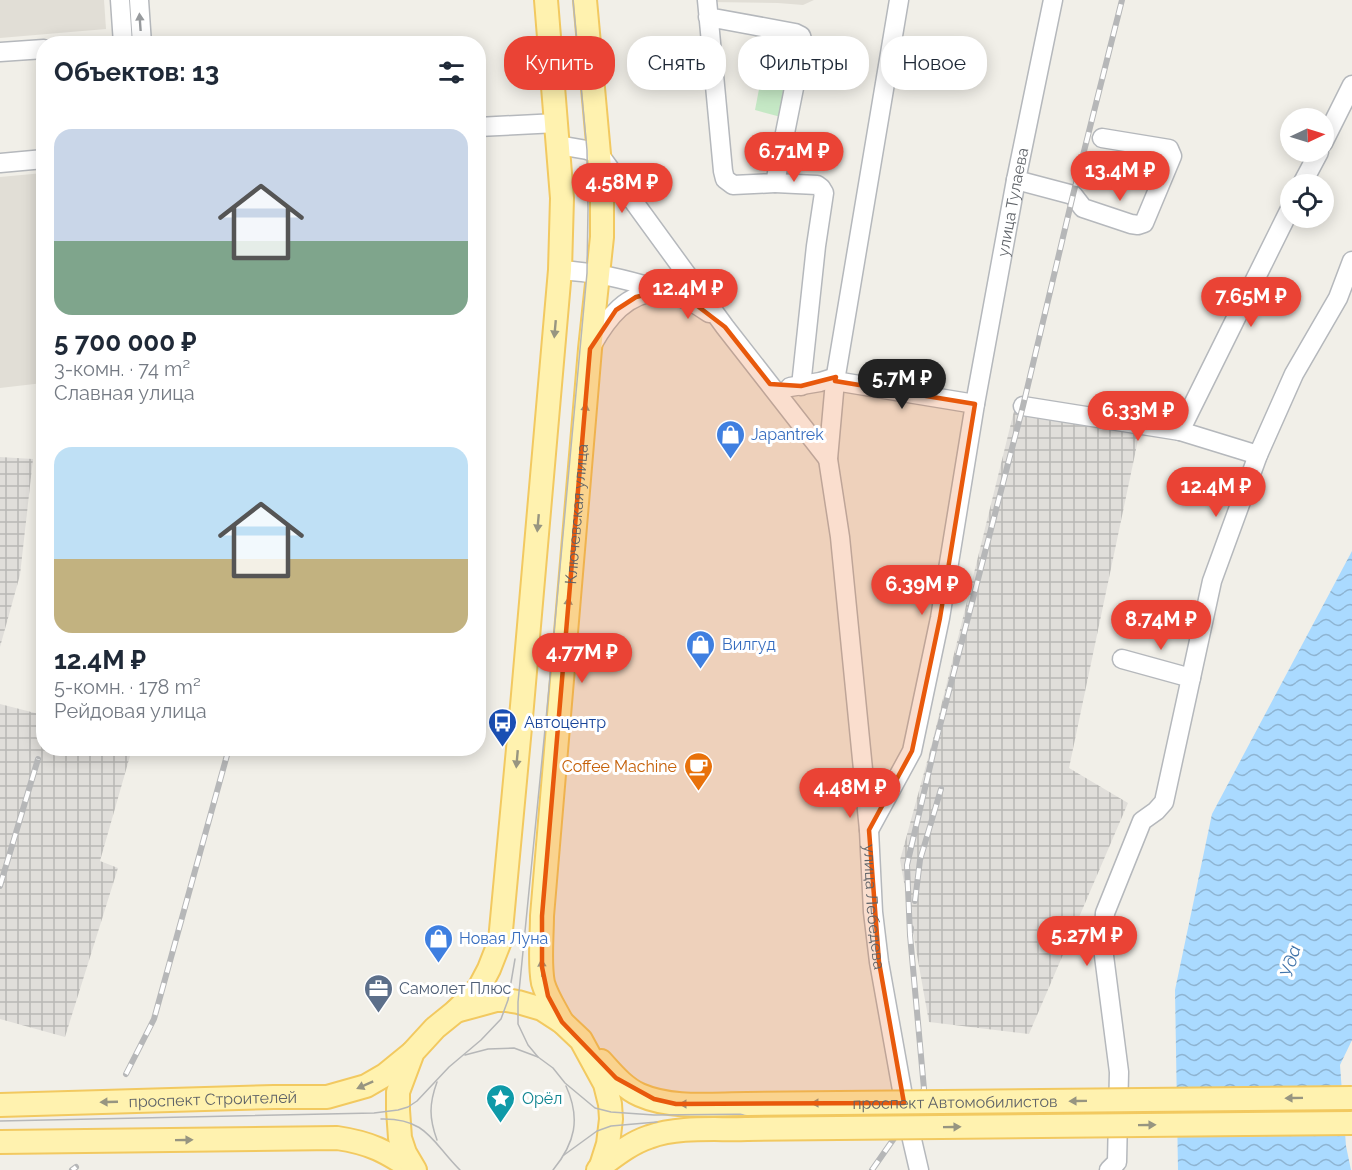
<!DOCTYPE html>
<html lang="ru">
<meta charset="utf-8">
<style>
:root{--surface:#fff;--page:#f6f6f7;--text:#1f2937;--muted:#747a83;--accent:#ea4335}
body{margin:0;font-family:Raleway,sans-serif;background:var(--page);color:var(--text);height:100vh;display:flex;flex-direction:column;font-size:22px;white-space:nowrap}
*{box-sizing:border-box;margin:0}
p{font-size:20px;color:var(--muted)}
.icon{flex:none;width:33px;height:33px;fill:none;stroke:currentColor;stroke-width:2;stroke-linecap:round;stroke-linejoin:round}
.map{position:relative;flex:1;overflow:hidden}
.panel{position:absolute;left:36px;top:36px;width:450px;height:720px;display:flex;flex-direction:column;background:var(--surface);border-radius:24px;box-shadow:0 3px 15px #0003}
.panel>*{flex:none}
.top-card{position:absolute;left:504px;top:36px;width:570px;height:54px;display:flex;gap:12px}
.needle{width:39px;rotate:86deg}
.buttons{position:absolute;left:1280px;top:108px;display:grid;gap:12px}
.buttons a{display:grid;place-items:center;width:54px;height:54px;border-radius:50%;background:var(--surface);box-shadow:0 3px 15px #0003;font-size:30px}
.price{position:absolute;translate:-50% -51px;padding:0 14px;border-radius:21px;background:var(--accent);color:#fff;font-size:20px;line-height:39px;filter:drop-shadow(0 2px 3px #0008)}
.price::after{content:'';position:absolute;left:50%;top:36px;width:18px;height:14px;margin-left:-9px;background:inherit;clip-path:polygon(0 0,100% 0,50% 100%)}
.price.selected{background:#222;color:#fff}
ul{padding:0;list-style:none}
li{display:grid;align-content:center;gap:12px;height:318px;padding:0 18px}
li span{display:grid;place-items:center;height:186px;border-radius:18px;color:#555}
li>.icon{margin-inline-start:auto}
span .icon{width:108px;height:108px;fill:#fffc;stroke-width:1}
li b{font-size:26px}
h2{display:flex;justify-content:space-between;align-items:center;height:72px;padding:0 18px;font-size:26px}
.tag{padding:0 21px;border-radius:24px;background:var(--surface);box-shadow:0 3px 15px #0003;font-size:21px;line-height:54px}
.tag.selected{background:var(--accent);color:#fff}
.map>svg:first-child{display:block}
.industrial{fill:url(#industrial-grid)}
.education{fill:#e1ded6}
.green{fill:#c5e8c5}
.water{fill:url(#water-waves)}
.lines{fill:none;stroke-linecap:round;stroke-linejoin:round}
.minor-casing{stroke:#b5b8bc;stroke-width:21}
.major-casing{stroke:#f2c960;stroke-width:26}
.minor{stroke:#fff;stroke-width:18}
.major{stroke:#fff2af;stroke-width:22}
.tram{stroke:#b6b7b8;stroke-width:1.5}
.rail-casing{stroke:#b6b7b8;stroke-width:6}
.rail{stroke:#fff;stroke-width:4;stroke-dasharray:11;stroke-linecap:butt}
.major-bridge-casing{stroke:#f2c960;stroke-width:26;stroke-linecap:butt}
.major-bridge{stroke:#fff2af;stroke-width:22}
.oneway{fill:#979a9d}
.oneway2{fill:#979581}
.marked{fill:#e8590c;fill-opacity:0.2;stroke:#e8590c;stroke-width:4.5;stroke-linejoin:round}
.labels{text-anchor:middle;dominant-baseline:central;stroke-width:6;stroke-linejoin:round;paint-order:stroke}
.street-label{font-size:16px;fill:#5f6368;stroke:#fff}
.shop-label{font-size:16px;fill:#366cbe;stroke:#fff;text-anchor:start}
.transit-label{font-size:16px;fill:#164399;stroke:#fff;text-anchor:start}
.food-label{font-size:16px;fill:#c56008;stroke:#fff;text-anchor:end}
.service-label{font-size:16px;fill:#4e5e75;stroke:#fff;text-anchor:start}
.culture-label{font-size:16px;fill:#0d838f;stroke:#fff;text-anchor:start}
.water-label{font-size:18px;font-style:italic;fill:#4174aa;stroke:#fff}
</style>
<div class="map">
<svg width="1352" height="1170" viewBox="0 0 1352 1170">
<defs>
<pattern id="industrial-grid" width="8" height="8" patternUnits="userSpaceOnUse" patternTransform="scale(1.5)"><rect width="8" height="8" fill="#e0deda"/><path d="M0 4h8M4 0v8" fill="none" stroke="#b9b8b5"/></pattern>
<pattern id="water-waves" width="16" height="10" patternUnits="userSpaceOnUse" patternTransform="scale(1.5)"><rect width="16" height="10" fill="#aadaff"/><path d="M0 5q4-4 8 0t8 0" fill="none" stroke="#8eb4d2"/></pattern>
</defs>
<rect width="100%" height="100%" fill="#f1efe8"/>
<!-- industrial -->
<g class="industrial">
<path d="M1017,399L1142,421L1069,768L1128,803L1029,1034L929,1022L900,860L931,747Z"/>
<path d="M0,457L33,459L20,575L0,647Z"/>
<path d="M0,704L43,715L44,748L132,749L100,861L118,868L65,1037L0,1019Z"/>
</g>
<!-- education -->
<g class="education">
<path d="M0,0H104L106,29L0,38Z"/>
<path d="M710,0H814L803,5L778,3L710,2Z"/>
<path d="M43,173V383L0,388V177Z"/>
</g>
<!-- green -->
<path class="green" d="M766,53L792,57L781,117L755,110Z"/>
<!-- water -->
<path class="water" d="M1352,551V1040L1340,1065L1346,1146L1351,1170H1178L1175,990L1212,814Z"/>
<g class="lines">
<defs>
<g id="minor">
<path d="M120,0L123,44"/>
<path d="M139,0L142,44"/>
<path d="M707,0L723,171L725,179L733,185L775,183L803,43L801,36L795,33L708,17"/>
<path id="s1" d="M899,0L835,381L828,459L840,537L869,830L873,912L879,962L907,1118L919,1170"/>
<path d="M0,52L44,49"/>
<path d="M478,127L557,123"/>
<path d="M1323,143L1352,85"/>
<path d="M558,145L587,150L599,154L725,327L828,459"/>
<path d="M0,163L44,159"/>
<path d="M1016,180L1073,195L1083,208L1131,224L1138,225L1144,223L1172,156L1169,149L1102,138"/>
<path d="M775,183L817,185L821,188L824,193L816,246L801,386"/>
<path d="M1302,184L1319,152"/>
<path d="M560,270C596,272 624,279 658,289C678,296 691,300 709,313"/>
<path d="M592,345C608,317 626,293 661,291"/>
<path d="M835,381L975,404"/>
<path d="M790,387L820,382L836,377"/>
<path d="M1023,406L1180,431L1258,455"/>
<path d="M1180,431L1290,209"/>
<path d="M1122,659L1191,678"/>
<path id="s2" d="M869,830L912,751L940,618L975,404L1016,180L1053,0"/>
<path d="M1109,1170L1117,1162L1119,1072L1103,948L1105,913L1142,821L1156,811L1164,802L1212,581L1258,455L1294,374L1338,298L1352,261"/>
</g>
<g id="major">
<path d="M456,1011L479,988L489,969L500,941L522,706L560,270L562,198L546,0"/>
<path id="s3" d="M562,1022C556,1010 547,997 543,983C539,963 542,937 542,916L590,349L602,237V201L599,154L585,0"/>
<path d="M601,1061C612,1073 624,1088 640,1095C672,1109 712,1104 747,1104"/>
<path id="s4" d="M0,1105L274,1097H327L366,1086L385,1075L412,1053"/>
<path d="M0,1142L337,1138C371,1143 385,1151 414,1170"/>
<path d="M601,1166C616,1155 631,1143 649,1137C679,1126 715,1130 747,1129"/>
<path d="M415,1170L405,1153L400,1138L398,1110V1092L413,1052L435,1028L456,1011L500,999L518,1002L542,1009L562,1022L581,1040L605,1084L610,1104L611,1119L608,1144L601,1166L598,1170"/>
</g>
</defs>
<!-- minor casing -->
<use href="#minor" class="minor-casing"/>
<!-- major casing -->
<use href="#major" class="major-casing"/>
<!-- minor -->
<use href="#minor" class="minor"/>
<!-- major -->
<use href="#major" class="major"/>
<!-- tram -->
<g class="tram">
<path d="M573,0L587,150L588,209L587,273L547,709L518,1002V1024L528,1045L538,1057L553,1068L565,1083L595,1108L611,1112L654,1115L1352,1108"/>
<path d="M465,1055L488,1049L514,1048L538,1057"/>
<path d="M381,1119C427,1118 432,1142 460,1170"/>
<path d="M0,1121L374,1113L398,1110L408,1107L417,1101L449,1067L481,1040L501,1019L508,1000L515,959"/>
<path d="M437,1140C429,1118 429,1104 437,1082"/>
<path d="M564,1155L597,1131L611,1126L657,1122"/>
<path d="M553,1170C575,1143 581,1119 566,1086"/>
</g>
<defs>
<g id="rail">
<path d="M0,886L38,759"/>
<path d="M915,901L920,860L941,789"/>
<path d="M910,935L907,865L936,741L1023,406L1073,195L1122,0"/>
<path d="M126,1074L154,1019L229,748"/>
<path d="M72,1170L76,1167"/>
<path d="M872,1170L895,1137L924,1089L910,935L911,928"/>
</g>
</defs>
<!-- rail casing -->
<use href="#rail" class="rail-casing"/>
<!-- rail -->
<use href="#rail" class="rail"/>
<defs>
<g id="major-bridge">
<path id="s5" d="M747,1104L1352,1098"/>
<path d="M747,1129L1352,1123"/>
</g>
</defs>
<!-- major-bridge casing -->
<use href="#major-bridge" class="major-bridge-casing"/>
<!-- major-bridge -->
<use href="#major-bridge" class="major-bridge"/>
</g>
<!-- one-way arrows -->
<defs><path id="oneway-solid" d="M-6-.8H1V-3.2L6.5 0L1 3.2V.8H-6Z" transform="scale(1.5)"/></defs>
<use class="oneway" href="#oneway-solid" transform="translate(140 22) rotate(-94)"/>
<g class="oneway2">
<use href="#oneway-solid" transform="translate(555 329) rotate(95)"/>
<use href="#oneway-solid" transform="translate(585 412) rotate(-85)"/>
<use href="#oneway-solid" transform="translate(538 523) rotate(95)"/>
<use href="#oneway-solid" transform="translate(568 606) rotate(-85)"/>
<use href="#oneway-solid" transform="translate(517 759) rotate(95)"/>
<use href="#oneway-solid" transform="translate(542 968) rotate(-93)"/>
<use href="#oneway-solid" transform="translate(365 1085) rotate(156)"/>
<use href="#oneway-solid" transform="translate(1294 1098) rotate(179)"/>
<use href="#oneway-solid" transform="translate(1078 1101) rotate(179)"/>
<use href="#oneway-solid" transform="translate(109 1102) rotate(178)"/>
<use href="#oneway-solid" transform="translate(820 1103) rotate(179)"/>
<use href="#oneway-solid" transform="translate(688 1104) rotate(-180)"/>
<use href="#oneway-solid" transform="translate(1147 1125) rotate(-1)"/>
<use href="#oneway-solid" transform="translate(952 1127) rotate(-1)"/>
<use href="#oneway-solid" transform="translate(184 1140) rotate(-1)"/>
</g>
<!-- marked area -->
<path class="marked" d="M662,291L691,301L725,327L770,384L801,386L836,377L835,381L975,404L940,618L912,751L869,830L879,962L904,1103L676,1104L654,1099L616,1078L562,1022L548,996L542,967V916L590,349L616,310L636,297Z"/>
<!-- icons -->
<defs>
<symbol id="shop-pin" viewBox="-11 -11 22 30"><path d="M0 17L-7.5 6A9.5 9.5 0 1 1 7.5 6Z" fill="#3f7fe0" stroke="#fff"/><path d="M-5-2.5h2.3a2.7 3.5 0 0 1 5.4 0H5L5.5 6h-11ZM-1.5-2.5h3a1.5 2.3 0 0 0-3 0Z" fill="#fff"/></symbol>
<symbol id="bus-pin" viewBox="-11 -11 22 30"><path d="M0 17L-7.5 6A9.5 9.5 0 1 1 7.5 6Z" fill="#1a4fb4" stroke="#fff"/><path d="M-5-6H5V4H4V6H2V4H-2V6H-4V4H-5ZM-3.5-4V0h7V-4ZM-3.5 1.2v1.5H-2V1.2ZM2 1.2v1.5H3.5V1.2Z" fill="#fff"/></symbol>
<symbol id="cafe-pin" viewBox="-11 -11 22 30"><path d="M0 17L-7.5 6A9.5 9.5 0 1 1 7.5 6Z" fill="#e8710a" stroke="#fff"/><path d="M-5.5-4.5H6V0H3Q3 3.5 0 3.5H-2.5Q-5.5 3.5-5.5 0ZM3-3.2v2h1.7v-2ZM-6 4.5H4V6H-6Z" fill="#fff"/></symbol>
<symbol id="office-pin" viewBox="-11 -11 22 30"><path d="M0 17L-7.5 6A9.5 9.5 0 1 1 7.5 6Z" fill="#5c6f8a" stroke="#fff"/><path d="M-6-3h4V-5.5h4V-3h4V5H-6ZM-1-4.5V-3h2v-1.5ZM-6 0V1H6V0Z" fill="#fff"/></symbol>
<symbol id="sight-pin" viewBox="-11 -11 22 30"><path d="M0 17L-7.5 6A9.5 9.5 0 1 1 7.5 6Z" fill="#0f9aa8" stroke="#fff"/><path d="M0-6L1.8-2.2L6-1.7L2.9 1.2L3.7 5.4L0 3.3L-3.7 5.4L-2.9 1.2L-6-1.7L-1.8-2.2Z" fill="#fff"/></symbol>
</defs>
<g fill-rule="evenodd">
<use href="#shop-pin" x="714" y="418" width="33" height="45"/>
<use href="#shop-pin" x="684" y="628" width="33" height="45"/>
<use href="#bus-pin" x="486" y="706" width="33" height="45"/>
<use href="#cafe-pin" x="682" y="750" width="33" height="45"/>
<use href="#shop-pin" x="422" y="922" width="33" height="45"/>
<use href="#office-pin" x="362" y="972" width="33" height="45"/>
<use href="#sight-pin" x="484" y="1082" width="33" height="45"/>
</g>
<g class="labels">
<!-- street labels -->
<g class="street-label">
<text stroke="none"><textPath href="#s2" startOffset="648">улица Тулаева</textPath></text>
<text stroke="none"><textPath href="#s3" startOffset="514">Ключевская улица</textPath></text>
<text stroke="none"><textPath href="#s1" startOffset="915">улица Лебедева</textPath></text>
<text stroke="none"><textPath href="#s4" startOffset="213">проспект Строителей</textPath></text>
<text stroke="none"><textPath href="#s5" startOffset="208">проспект Автомобилистов</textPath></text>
</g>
<!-- shop labels -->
<g class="shop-label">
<text x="751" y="434">Japantrek</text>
<text x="722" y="644">Вилгуд</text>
<text x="459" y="938">Новая Луна</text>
</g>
<!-- transit labels -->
<g class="transit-label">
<text x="524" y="722">Автоцентр</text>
</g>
<!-- food labels -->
<g class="food-label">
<text x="677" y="766">Coffee Machine</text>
</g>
<!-- service labels -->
<g class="service-label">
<text x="399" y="988">Самолет Плюс</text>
</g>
<!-- culture labels -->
<g class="culture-label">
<text x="522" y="1098">Орёл</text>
</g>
<!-- water labels -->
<g class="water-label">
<text transform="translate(1290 961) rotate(-73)">Уда</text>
</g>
</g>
</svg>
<div class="buttons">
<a><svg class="needle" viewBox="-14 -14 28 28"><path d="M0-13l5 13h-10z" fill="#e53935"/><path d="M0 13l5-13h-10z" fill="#747a83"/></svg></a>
<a><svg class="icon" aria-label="locate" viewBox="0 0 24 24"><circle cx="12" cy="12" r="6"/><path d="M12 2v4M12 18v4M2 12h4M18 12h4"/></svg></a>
</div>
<b class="price" style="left:794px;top:183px">6.71M ₽</b>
<b class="price" style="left:1120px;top:202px">13.4M ₽</b>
<b class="price" style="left:622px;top:214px">4.58M ₽</b>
<b class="price" style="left:688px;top:320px">12.4M ₽</b>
<b class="price" style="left:1251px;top:328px">7.65M ₽</b>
<b class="price selected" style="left:902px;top:410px">5.7M ₽</b>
<b class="price" style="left:1138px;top:442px">6.33M ₽</b>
<b class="price" style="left:1216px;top:518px">12.4M ₽</b>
<b class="price" style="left:922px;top:616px">6.39M ₽</b>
<b class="price" style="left:1161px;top:651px">8.74M ₽</b>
<b class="price" style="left:582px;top:684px">4.77M ₽</b>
<b class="price" style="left:850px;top:819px">4.48M ₽</b>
<b class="price" style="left:1087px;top:967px">5.27M ₽</b>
<div class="top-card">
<a class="tag selected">Купить</a>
<a class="tag">Снять</a>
<a class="tag">Фильтры</a>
<a class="tag">Новое</a>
</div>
<section class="panel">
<h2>Объектов: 13<svg class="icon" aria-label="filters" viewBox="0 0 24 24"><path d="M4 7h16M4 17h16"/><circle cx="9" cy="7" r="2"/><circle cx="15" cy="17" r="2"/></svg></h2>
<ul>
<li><span style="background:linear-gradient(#c9d6e8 60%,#7fa58c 0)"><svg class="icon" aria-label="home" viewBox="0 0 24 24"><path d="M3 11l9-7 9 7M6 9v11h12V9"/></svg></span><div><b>5 700 000 ₽</b><p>3-комн. · 74 m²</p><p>Славная улица</p></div></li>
<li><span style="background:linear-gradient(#bfe0f5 60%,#c2b280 0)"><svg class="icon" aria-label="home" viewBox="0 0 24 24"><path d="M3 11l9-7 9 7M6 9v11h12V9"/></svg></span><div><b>12.4M ₽</b><p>5-комн. · 178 m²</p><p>Рейдовая улица</p></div></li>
</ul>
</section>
</div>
